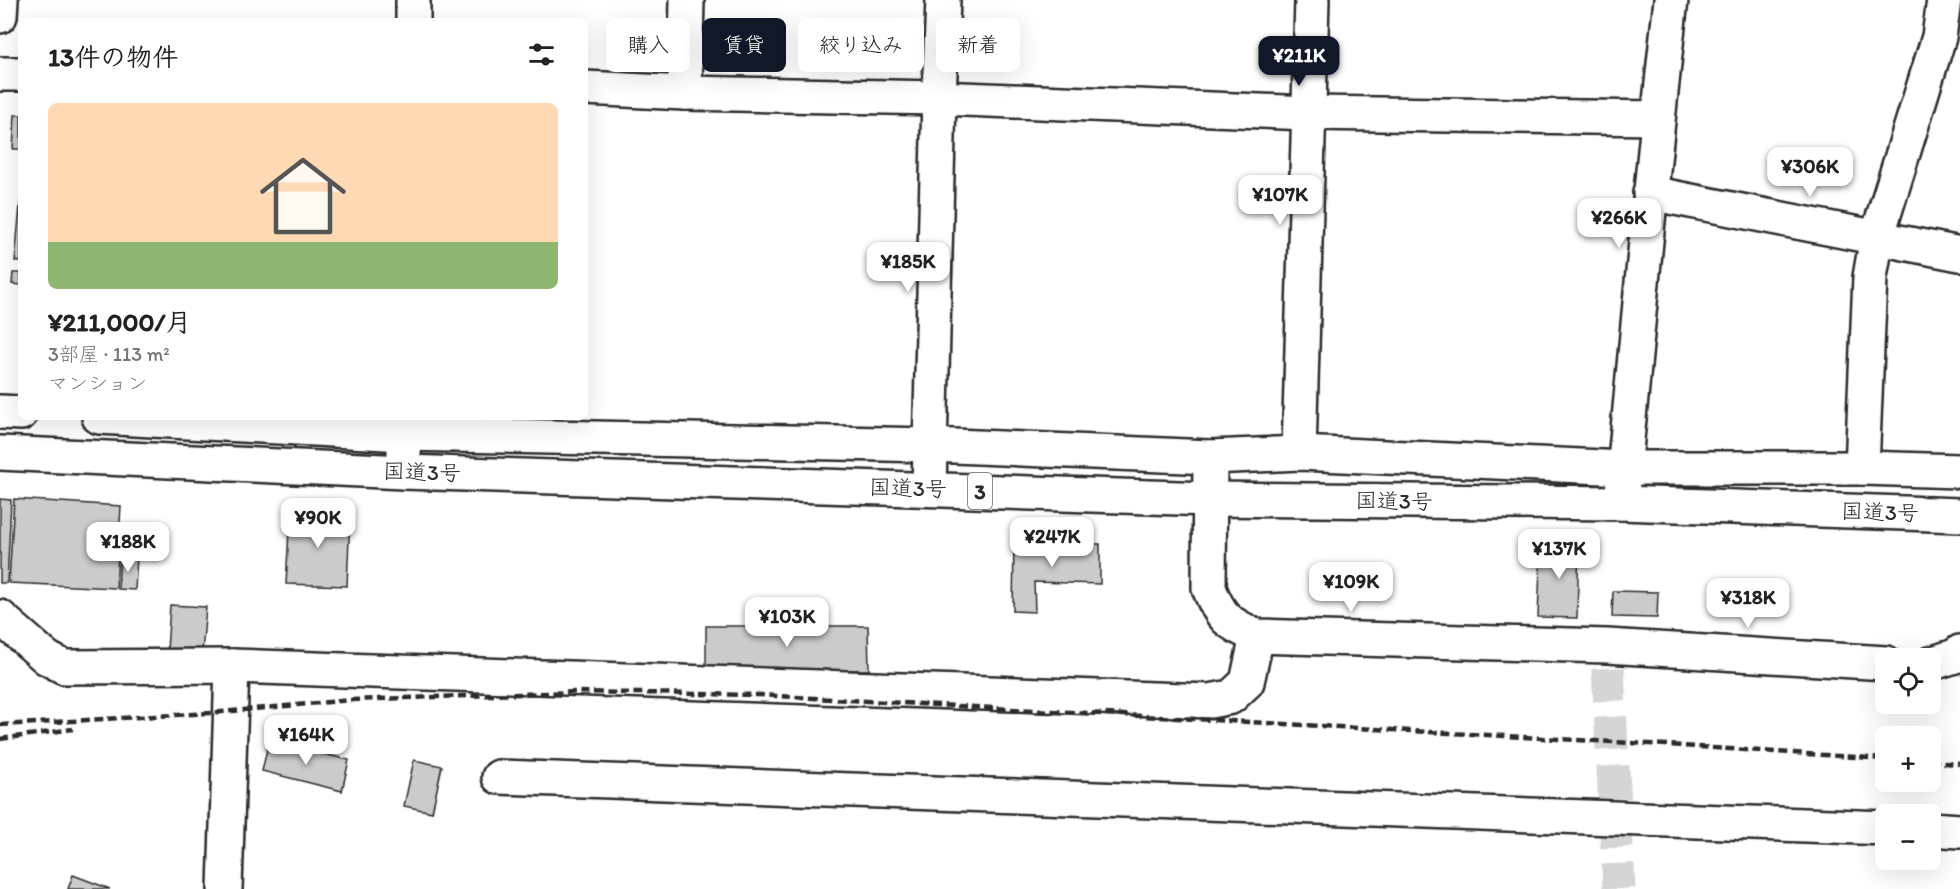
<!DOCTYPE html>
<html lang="ja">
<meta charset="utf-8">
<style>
:root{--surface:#fff;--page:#f2f2f2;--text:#222;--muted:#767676;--line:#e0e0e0;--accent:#111827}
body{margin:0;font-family:Itim,"Klee One",sans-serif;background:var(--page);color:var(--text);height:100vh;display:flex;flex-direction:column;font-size:22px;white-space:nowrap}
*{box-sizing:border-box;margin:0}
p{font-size:20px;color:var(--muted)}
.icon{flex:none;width:33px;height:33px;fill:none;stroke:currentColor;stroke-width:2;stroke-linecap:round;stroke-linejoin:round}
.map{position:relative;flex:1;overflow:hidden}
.drawer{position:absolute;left:18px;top:18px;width:570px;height:402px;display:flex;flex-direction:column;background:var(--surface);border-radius:9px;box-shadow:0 6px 24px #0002}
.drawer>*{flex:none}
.banner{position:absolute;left:606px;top:18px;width:570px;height:54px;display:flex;gap:12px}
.buttons{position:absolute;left:1875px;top:648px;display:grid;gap:12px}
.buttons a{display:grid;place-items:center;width:66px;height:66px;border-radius:9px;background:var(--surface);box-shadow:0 6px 24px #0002;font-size:30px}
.price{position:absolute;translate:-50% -51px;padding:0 14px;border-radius:12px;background:#fff;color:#222;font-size:20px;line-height:39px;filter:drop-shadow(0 2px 3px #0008)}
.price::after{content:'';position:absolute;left:50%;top:36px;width:18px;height:14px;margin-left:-9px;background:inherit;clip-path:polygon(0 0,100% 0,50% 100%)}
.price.active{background:var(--accent);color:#fff}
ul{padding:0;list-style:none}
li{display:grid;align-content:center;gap:12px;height:318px;padding:0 30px}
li+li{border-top:2px solid var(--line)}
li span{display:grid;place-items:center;height:186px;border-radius:9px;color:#555}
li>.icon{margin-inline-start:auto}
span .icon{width:108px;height:108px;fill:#fffc;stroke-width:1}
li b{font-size:26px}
h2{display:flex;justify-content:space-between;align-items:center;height:72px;padding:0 30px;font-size:26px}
.pill{padding:0 21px;border-radius:9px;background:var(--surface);box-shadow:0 6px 24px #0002;font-size:21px;line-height:54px}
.pill.active{background:var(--accent);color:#fff}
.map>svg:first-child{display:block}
.building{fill:#cbcbcb;stroke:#2b2b2b;stroke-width:1.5}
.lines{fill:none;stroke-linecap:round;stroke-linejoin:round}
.minor-tunnel{stroke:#d5d5d5;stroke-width:33;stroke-dasharray:33 16;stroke-linecap:butt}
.minor-casing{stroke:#2b2b2b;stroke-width:38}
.highway-casing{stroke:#2b2b2b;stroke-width:38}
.minor{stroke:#fff;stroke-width:33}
.highway{stroke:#fff;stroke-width:33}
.rail{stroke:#2b2b2b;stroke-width:4.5;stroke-dasharray:9 4.5;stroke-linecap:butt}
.labels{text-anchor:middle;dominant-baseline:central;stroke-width:5;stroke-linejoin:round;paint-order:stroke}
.shield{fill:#fff;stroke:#6b6b6b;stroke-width:1.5}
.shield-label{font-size:21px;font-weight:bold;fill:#2b2b2b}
.street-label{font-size:22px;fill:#2b2b2b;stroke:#fff}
</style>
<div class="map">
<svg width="1960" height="889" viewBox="0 0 1960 889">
<rect width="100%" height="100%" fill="#fff"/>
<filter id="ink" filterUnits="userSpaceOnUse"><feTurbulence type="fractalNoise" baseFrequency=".0167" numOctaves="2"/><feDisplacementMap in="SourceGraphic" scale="12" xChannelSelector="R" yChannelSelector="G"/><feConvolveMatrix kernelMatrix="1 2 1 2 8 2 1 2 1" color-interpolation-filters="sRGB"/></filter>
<g filter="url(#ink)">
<!-- building -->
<g class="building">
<path d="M15,115H21V149H13Z"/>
<path d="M21,194V262L15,261Z"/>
<path d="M13,273H21V285L12,284Z"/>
<path d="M0,499L11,500L7,583H0Z"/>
<path d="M14,499L121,506L116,588L9,583Z"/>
<path d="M290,512L350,515L347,586L286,584Z"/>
<path d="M1541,541L1579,542L1577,618L1538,617Z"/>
<path d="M1014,543L1100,544V584L1034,582L1035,612L1013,611Z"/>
<path d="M120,556L137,557L135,590L118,589Z"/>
<path d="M1613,591L1658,592L1657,618L1612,617Z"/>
<path d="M170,605L206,607L202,653L167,651Z"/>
<path d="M706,626H868L869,670H706Z"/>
<path d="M269,741L349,760L342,791L262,771Z"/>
<path d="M414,760L442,766L432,812L404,806Z"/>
<path d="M73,875L110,889H68Z"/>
</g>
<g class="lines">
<!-- minor-tunnel -->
<path class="minor-tunnel" d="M1608,668L1619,889"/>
<defs>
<g id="minor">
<path d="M0,16L1,0"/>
<path d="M413,21V0"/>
<path d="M0,74H21"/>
<path d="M585,88L685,93L939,98L1309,113L1658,118"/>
<path d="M685,93L687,0"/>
<path d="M1650,193L1960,254"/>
<path d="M404,417V472"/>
<path d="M1299,453L1312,0"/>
<path d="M1210,457L1209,588C1220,617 1228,624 1257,636L1607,646L1886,663"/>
<path d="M1862,468L1870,277L1877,237L1939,37L1944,0"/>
<path d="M929,489L939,98L943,0"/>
<path d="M1621,503C1637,336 1652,168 1671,0"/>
<path d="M0,617L47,658L64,667L232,666L225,889"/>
<path d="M1930,664L1958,655L1960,652"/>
<path d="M232,666L1210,701L1231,697L1247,682L1257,636"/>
<path d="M499,777L1886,828"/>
<path d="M1930,829L1960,831"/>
</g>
<g id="highway">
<path d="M0,412L21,413"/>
<path d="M99,417L404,434L930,445L1210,457L1299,453L1624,468H1862L1960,471"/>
<path d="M0,453L404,472L1209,499L1621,503L1960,515"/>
</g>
</defs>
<!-- minor casing -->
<use href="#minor" class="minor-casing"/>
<!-- highway casing -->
<use href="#highway" class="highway-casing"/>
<!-- minor -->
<use href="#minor" class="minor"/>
<!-- highway -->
<use href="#highway" class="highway"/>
<!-- rail -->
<g class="rail">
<path d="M0,725L210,713L351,700L577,692L759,695L1667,745L1886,759"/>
<path d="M0,739L73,729"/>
<path d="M1930,762L1960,764"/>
</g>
</g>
</g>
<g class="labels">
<!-- shield labels -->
<rect class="shield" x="968" y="473" width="24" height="36" rx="4.5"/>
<g class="shield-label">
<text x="980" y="491">3</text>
</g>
<!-- street labels -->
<g class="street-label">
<text transform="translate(422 472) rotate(2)">国道3号</text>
<text transform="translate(908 488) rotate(2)">国道3号</text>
<text transform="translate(1394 501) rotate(1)">国道3号</text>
<text transform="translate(1880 512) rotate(2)">国道3号</text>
</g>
</g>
</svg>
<div class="buttons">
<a><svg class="icon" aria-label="locate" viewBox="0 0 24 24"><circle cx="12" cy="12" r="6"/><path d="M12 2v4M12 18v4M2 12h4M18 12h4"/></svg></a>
<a>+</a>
<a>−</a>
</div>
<b class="price active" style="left:1299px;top:87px">¥211K</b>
<b class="price" style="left:1810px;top:198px">¥306K</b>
<b class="price" style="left:1280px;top:226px">¥107K</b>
<b class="price" style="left:1619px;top:249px">¥266K</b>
<b class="price" style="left:908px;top:293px">¥185K</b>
<b class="price" style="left:318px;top:549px">¥90K</b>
<b class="price" style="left:1052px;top:568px">¥247K</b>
<b class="price" style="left:128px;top:573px">¥188K</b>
<b class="price" style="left:1559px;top:580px">¥137K</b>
<b class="price" style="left:1351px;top:613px">¥109K</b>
<b class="price" style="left:1748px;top:629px">¥318K</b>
<b class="price" style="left:787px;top:648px">¥103K</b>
<b class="price" style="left:306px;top:766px">¥164K</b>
<div class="banner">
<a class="pill">購入</a>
<a class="pill active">賃貸</a>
<a class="pill">絞り込み</a>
<a class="pill">新着</a>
</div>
<section class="drawer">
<h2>13件の物件<svg class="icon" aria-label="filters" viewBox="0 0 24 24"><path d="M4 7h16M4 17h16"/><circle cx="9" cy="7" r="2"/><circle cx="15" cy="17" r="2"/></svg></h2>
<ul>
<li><span style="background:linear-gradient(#ffd9b3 75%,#8fb573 0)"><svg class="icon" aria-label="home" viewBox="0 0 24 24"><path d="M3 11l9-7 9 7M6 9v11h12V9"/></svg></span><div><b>¥211,000/月</b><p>3部屋 · 113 m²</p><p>マンション</p></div></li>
</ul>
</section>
</div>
